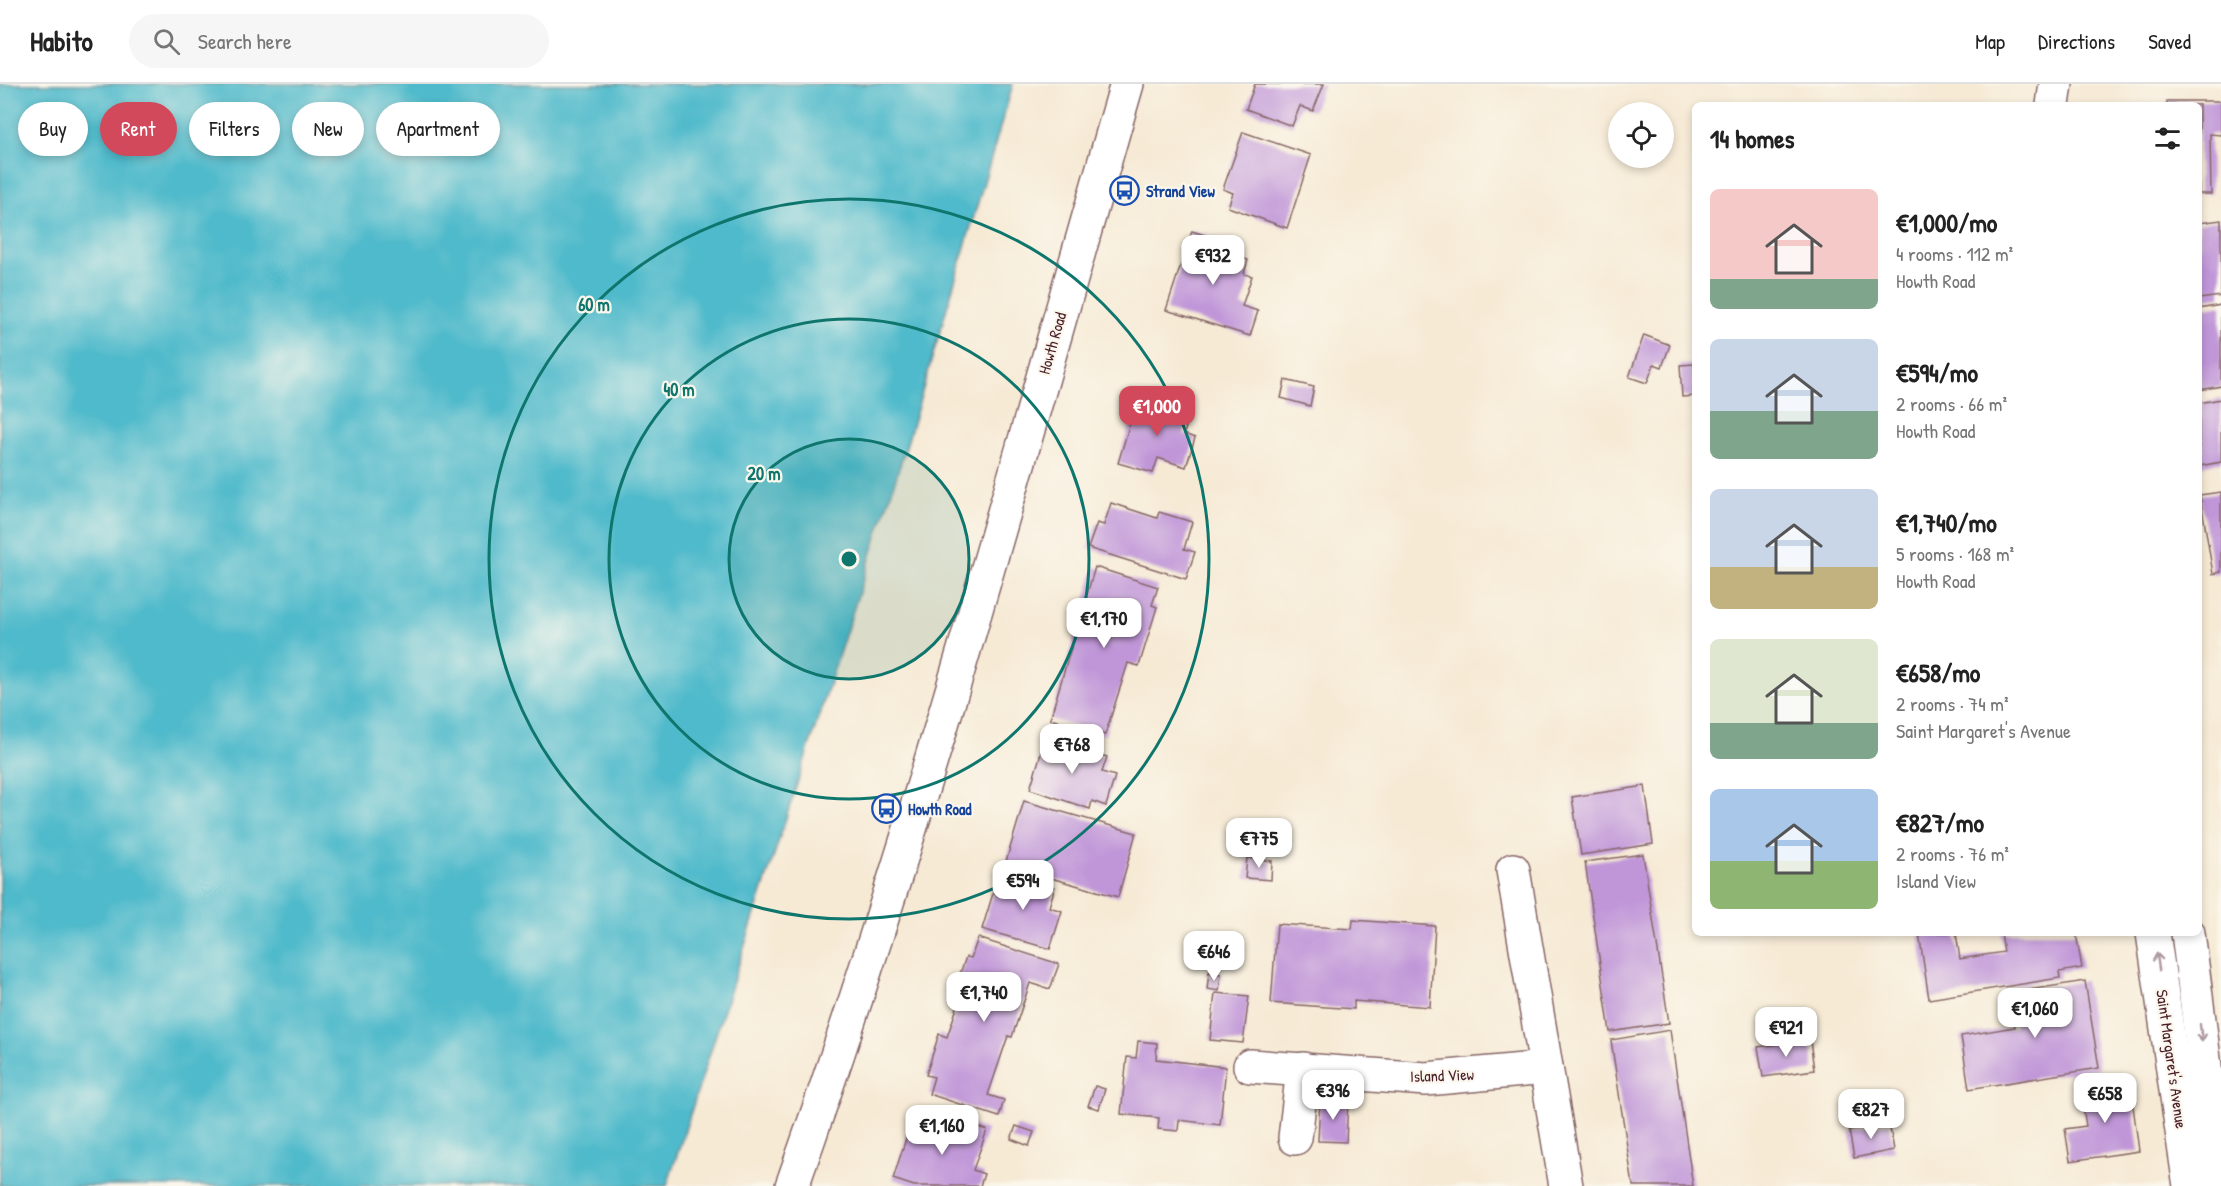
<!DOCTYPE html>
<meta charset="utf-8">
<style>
:root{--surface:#fff;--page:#f6f6f6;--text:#222;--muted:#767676;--line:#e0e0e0;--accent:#d1495b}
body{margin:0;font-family:"Patrick Hand",sans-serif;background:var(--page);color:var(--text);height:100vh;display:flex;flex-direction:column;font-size:22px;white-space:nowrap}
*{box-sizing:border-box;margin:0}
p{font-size:20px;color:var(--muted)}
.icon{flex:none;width:33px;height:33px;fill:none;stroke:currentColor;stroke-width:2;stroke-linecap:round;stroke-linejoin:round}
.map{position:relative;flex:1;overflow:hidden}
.side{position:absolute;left:1692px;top:18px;width:510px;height:834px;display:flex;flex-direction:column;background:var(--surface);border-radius:9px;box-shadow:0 3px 9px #0003}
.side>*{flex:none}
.guide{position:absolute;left:18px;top:18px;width:570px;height:54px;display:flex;gap:12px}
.tools{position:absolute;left:1608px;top:18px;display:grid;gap:12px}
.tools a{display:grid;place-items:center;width:66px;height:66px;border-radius:50%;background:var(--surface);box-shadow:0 3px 9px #0003;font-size:30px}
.price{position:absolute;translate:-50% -51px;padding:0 14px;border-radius:12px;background:#fff;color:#222;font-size:20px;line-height:39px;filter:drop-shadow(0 2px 3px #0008)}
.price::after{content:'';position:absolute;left:50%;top:36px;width:18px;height:14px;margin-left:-9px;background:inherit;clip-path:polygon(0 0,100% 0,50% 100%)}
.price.on{background:var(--accent);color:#fff}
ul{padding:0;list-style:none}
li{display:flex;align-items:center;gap:18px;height:150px;padding:0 18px}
li span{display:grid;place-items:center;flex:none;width:168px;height:120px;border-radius:9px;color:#555}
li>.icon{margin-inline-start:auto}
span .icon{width:72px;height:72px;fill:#fffc;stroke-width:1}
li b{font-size:26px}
h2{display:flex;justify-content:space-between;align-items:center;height:72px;padding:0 18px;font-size:26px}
.chip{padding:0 21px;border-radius:27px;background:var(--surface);box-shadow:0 3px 9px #0003;font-size:21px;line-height:54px}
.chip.on{background:var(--accent);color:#fff}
header{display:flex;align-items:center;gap:36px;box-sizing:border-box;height:84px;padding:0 30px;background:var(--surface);border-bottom:2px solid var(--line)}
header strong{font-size:28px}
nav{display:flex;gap:33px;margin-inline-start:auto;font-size:21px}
.search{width:420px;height:54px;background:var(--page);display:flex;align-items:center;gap:15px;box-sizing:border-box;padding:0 21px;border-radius:33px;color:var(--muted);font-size:22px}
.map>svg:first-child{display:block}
.water{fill:#4fbacb;stroke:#4c6c7b;stroke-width:1.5}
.building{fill:#c096d8}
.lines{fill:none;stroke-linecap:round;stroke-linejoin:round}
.street-casing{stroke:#866666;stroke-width:36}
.secondary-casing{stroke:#866666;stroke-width:36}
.street{stroke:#fff;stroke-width:33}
.secondary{stroke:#fff;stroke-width:33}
.oneway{stroke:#ae9aa0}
.ring{fill:none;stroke:#0f766e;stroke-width:3}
.labels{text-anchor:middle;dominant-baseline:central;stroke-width:4.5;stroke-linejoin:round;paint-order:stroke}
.transit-label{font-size:16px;font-weight:bold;fill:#164399;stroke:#fbf7ec;text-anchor:start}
.street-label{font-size:16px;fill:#4a1f2b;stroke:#fbf7ec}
.centre{fill:#0f766e;stroke:#fbf7ec;stroke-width:3}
.ring-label{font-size:18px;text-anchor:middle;font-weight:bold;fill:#0f766e;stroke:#fbf7ec;stroke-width:4.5;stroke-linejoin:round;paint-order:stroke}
</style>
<header>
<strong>Habito</strong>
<div class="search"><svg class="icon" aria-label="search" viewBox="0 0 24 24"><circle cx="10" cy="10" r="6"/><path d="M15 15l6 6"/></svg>Search here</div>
<nav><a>Map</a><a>Directions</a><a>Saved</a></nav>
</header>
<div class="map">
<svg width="2221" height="1102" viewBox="0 0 2221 1102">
<rect width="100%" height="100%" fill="#fbf7ec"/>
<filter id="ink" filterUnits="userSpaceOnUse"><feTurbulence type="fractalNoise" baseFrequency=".0167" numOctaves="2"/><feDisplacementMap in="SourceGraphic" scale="12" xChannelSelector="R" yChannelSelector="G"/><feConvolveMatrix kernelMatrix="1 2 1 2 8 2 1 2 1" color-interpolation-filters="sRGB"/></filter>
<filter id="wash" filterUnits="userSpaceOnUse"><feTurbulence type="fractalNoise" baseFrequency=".008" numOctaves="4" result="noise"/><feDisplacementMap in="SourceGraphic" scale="24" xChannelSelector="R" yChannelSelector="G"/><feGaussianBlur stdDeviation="1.35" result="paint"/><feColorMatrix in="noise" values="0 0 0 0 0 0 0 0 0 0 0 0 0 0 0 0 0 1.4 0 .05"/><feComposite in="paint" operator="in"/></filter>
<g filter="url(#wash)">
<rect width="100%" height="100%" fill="#f6ead5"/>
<!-- water -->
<path class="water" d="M0,0H1013L905,366L667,1102H0Z"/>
<g id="blocks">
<!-- building -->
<g class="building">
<path d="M1255,0H1324L1313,27L1300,22L1292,42L1246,25Z"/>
<path d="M2167,17H2221V51L2210,50L2211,110H2199V21H2167Z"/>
<path d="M1243,48L1311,71L1287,144L1228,123L1233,109L1223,105Z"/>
<path d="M2221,136V212L2199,215V139Z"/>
<path d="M1192,147L1230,159L1227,169L1248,176L1244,190L1252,192L1242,222L1258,227L1250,252L1166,226Z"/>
<path d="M2221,221V302L2199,306V225Z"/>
<path d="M1644,251L1670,261L1662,283L1654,280L1647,299L1629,293Z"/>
<path d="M1695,280V312L1682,313L1680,281Z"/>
<path d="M1285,296L1314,303L1310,322L1281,314Z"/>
<path d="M1157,315L1191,325L1184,350L1195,354L1186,383L1158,374L1153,389L1118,379L1136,319L1154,325Z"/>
<path d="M2221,315V378L2199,382V319Z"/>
<path d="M2221,408V488L2213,490L2200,411Z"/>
<path d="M1111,419L1157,434L1159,428L1192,438L1184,465L1195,468L1186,495L1088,464L1097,439L1104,441Z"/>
<path d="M1095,483L1158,503L1152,521L1157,523L1139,582L1128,579L1105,651L1050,635Z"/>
<path d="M1046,653L1107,673L1102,688L1115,692L1106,722L1092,717L1090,725L1030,705Z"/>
<path d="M1645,702L1653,760L1581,771L1572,713Z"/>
<path d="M1024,717L1136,749L1118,813L1005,781Z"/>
<path d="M1643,770L1669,939L1610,948L1585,778Z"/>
<path d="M1247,774L1272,777L1271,796L1245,794Z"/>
<path d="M1000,787L1055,803L1049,823L1062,827L1050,865L982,845Z"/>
<path d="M1353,836L1435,842L1430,923L1354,917V925L1271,919L1277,840L1352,845Z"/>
<path d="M1919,849H1956L1960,875L2004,868L2001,849H2076L2082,884L2059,888L2060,894L1929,915Z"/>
<path d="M978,854L1059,880L1050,905L1030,899L1012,953L1008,952L988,1011L1004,1016L999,1033L929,1010L934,993L926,991L939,950L947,953L965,900L957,898L966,873L971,874Z"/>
<path d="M1209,888L1221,890L1219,907L1207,905Z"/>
<path d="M2085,897L2099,984L1969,1005L1961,952L2015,943L2010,909Z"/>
<path d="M1215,909L1249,912L1243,959L1210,956Z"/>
<path d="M1670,946L1693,1102H1633L1611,956Z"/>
<path d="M1810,956L1814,986L1763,993L1758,963Z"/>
<path d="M1138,957L1157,959L1156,975L1226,983L1220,1041L1179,1036L1178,1047L1158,1045L1159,1034L1121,1030L1127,973L1136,974Z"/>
<path d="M2130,999L2139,1067L2070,1077L2065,1045L2086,1042L2080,1005Z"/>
<path d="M1095,1002L1105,1005L1099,1025L1088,1022Z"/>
<path d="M1320,1015L1348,1017L1346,1058L1318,1057Z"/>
<path d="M946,1033L987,1046L973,1086L984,1090L980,1102H914L893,1095L910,1042L940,1052Z"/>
<path d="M1889,1039L1894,1066L1854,1074L1849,1046Z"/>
<path d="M1016,1042L1034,1048L1029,1062L1011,1055Z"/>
</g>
</g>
</g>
<g filter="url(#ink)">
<use href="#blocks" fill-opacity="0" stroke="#866666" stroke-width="1.5"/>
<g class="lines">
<defs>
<g id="street">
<path d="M2053,21L2056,0"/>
<path d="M1513,786L1566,1102"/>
<path d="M2153,849L2190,1102"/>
<path d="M2188,849L2220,1102"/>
<path d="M1250,982L1426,995L1546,984"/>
<path d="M1295,1054L1303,985"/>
</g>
<path id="secondary" d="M792,1102C921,740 1020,369 1127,0"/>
</defs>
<!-- street casing -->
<use href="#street" class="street-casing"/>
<!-- secondary casing -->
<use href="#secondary" class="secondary-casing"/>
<!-- street -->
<use href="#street" class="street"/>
<!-- secondary -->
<use href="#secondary" class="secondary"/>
</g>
<!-- one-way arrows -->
<defs><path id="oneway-shaft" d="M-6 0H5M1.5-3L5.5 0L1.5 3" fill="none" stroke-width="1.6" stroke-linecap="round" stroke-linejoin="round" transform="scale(1.5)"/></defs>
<g class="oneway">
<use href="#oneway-shaft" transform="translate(2158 878) rotate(-98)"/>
<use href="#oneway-shaft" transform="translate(2201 949) rotate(83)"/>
</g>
</g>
<!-- distance rings -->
<circle cx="849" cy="475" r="120" fill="#0f766e" fill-opacity=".12"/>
<g class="ring">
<circle cx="849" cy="475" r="120"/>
<circle cx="849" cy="475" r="240"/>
<circle cx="849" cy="475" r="360"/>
</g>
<!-- icons -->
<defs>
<symbol id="bus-ring" viewBox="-11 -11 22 22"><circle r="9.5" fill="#fbf7ec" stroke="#1a4fb4" stroke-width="1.5"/><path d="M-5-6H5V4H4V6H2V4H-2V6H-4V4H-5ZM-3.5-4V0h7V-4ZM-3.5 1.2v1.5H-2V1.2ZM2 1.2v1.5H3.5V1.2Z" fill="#1a4fb4"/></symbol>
</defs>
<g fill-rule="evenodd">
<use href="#bus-ring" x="1108" y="90" width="33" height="33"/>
<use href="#bus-ring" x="870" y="708" width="33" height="33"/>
</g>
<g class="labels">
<!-- transit labels -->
<g class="transit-label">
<text x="1146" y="107">Strand View</text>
<text x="908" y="725">Howth Road</text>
</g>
<!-- street labels -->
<g class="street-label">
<text transform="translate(1052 259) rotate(-74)">Howth Road</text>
<text transform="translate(2172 975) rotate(82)">Saint Margaret's Avenue</text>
<text transform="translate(1442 991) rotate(-2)">Island View</text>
</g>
</g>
<circle cx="849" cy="475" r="9" class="centre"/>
<g class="ring-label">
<text x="594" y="227">60 m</text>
<text x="679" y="312">40 m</text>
<text x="764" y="396">20 m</text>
</g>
</svg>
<div class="tools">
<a><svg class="icon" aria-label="locate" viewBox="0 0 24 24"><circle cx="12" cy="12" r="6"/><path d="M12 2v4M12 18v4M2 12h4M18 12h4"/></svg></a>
</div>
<b class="price" style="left:1213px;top:202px">€932</b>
<b class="price on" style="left:1157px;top:353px">€1,000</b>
<b class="price" style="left:1104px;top:565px">€1,170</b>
<b class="price" style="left:1072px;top:691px">€768</b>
<b class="price" style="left:1259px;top:785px">€775</b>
<b class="price" style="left:1023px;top:827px">€594</b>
<b class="price" style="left:1214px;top:898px">€646</b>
<b class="price" style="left:984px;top:939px">€1,740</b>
<b class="price" style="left:2035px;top:955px">€1,060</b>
<b class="price" style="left:1786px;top:974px">€921</b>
<b class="price" style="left:1333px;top:1037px">€396</b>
<b class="price" style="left:2105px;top:1040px">€658</b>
<b class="price" style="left:1871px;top:1056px">€827</b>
<b class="price" style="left:942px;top:1072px">€1,160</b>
<div class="guide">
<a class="chip">Buy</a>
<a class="chip on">Rent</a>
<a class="chip">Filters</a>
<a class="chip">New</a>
<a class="chip">Apartment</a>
</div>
<section class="side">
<h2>14 homes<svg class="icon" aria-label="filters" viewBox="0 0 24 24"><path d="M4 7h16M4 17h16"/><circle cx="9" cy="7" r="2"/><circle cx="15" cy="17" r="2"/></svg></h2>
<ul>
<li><span style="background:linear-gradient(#f6c9c9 75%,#7fa58c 0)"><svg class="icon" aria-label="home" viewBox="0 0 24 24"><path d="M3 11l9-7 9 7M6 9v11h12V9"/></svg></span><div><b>€1,000/mo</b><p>4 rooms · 112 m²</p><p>Howth Road</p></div></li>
<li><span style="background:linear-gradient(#c9d6e8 60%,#7fa58c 0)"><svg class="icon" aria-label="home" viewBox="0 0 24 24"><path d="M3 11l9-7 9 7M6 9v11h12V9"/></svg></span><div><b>€594/mo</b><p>2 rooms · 66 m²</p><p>Howth Road</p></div></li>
<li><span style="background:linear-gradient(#c9d6e8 65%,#c2b280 0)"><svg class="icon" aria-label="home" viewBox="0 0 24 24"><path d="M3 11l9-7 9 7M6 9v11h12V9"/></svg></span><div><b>€1,740/mo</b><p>5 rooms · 168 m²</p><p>Howth Road</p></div></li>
<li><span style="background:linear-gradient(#dfe7d0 70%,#7fa58c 0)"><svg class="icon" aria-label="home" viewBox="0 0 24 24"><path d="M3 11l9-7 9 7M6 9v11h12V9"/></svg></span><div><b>€658/mo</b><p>2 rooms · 74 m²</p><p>Saint Margaret's Avenue</p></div></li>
<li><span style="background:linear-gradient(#a9c7e8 60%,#8fb573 0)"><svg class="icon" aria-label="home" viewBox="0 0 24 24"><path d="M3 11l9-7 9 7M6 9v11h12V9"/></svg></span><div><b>€827/mo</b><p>2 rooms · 76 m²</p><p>Island View</p></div></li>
</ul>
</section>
</div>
